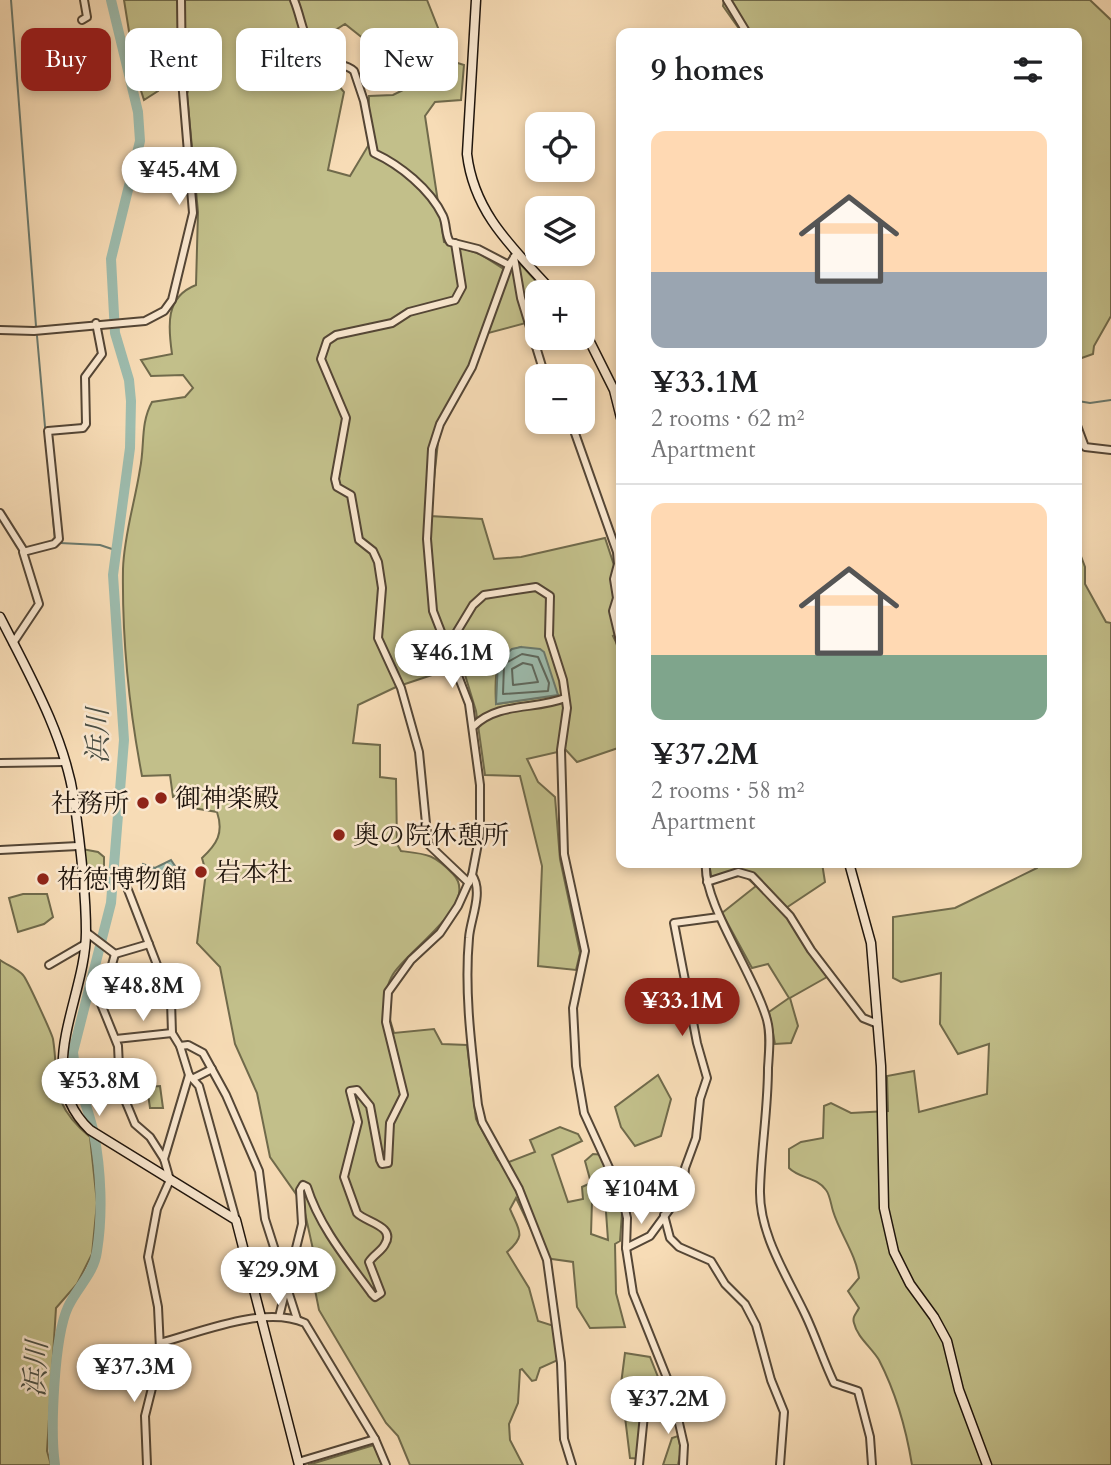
<!DOCTYPE html>
<meta charset="utf-8">
<style>
:root{--surface:#fff;--page:#f2f2f2;--text:#202124;--muted:#757577;--line:#e0e0e0;--accent:#8f2418}
body{margin:0;font-family:Cardo,"Noto Serif JP",serif;background:var(--page);color:var(--text);height:100vh;display:flex;flex-direction:column;font-size:26px;white-space:nowrap}
*{box-sizing:border-box;margin:0}
p{font-size:23px;color:var(--muted)}
.icon{flex:none;width:38px;height:38px;fill:none;stroke:currentColor;stroke-width:2;stroke-linecap:round;stroke-linejoin:round}
.map{position:relative;flex:1;overflow:hidden}
.sheet{position:absolute;left:616px;top:28px;width:466px;height:840px;display:flex;flex-direction:column;background:var(--surface);border-radius:14px;box-shadow:0 4px 10px #0003}
.sheet>*{flex:none}
.guide{position:absolute;left:21px;top:28px;width:490px;height:63px;display:flex;gap:14px}
.fabs{position:absolute;left:525px;top:112px;display:grid;gap:14px}
.fabs a{display:grid;place-items:center;width:70px;height:70px;border-radius:14px;background:var(--surface);box-shadow:0 4px 10px #0003;font-size:35px}
.price{position:absolute;translate:-50% -60px;padding:0 16px;border-radius:24px;background:#fff;color:#222;font-size:23px;line-height:46px;filter:drop-shadow(0 2px 4px #0008)}
.price::after{content:'';position:absolute;left:50%;top:42px;width:21px;height:16px;margin-left:-10px;background:inherit;clip-path:polygon(0 0,100% 0,50% 100%)}
.price.selected{background:var(--accent);color:#fff}
ul{padding:0;list-style:none}
li{display:grid;align-content:center;gap:14px;height:371px;padding:0 35px}
li+li{border-top:2px solid var(--line)}
li span{display:grid;place-items:center;height:217px;border-radius:14px;color:#555}
li>.icon{margin-inline-start:auto}
span .icon{width:126px;height:126px;fill:#fffc;stroke-width:1}
li b{font-size:30px}
h2{display:flex;justify-content:space-between;align-items:center;height:84px;padding:0 35px;font-size:30px}
.tag{padding:0 24px;border-radius:14px;background:var(--surface);box-shadow:0 4px 10px #0003;font-size:24px;line-height:63px}
.tag.selected{background:var(--accent);color:#fff}
.map>svg:first-child{display:block}
.green{fill:#c2bf8a;stroke:#706a4b;stroke-width:2;fill-rule:evenodd}
.water{fill:#9dbcae;stroke:#6a796d;stroke-width:2}
.lines{fill:none;stroke-linecap:round;stroke-linejoin:round}
.shore{stroke:#5e685d;stroke-width:2}
.stream{stroke:#6a796d;stroke-width:2}
.river{stroke:#9dbcae;stroke-width:10}
.street-casing{stroke:#544636;stroke-width:10}
.secondary-casing{stroke:#1e140c;stroke-width:11}
.street{stroke:#fae8d0;stroke-width:6}
.secondary{stroke:#fae8d0;stroke-width:8}
.poi-dot{fill:#8f2418;stroke:#fae8d0;stroke-width:2.5}
.labels{text-anchor:middle;dominant-baseline:central;stroke-width:5;stroke-linejoin:round;paint-order:stroke}
.poi-label{font-size:26px;fill:#1e140c;stroke:#fae8d0;text-anchor:start}
.water-label{font-size:28px;font-style:italic;fill:#4a4f45;stroke:#fae8d0}
</style>
<div class="map">
<svg width="1111" height="1465" viewBox="0 0 1111 1465">
<rect width="100%" height="100%" fill="#f7dcb6"/>
<filter id="stains"><feTurbulence type="fractalNoise" baseFrequency=".00286" numOctaves="4"/><feColorMatrix values="0 0 0 0 .2 0 0 0 0 .09 0 0 0 0 .02 0 0 0 .5 -.17"/></filter>
<radialGradient id="worn" r=".72"><stop offset=".6" stop-color="#630" stop-opacity="0"/><stop offset="1" stop-color="#630" stop-opacity=".3"/></radialGradient>
<!-- green -->
<g class="green">
<path d="M124,0H427L440,33L420,49L369,43L345,24L302,51L323,67L344,92L328,170L350,176L368,146L369,96L393,95L458,63L464,65L461,100L435,102L425,116L444,242L480,254L502,268L512,255L546,292H537V320L488,333L439,433L430,516L482,519L494,559L521,557L605,538L615,568H621V632L613,636L621,652V747L577,762L566,750L527,759L538,782L555,797L560,859L580,953L576,970L538,966L542,866L520,776L485,775L476,711L462,665L396,687L358,705L353,743L380,745V777L396,779L397,844L401,851C427,854 434,854 453,874C482,904 405,951 392,976C381,996 388,1013 394,1033L434,1029L442,1044L467,1045L476,1119L498,1160L509,1162L535,1152L530,1140L560,1127L578,1134L582,1141L552,1155L568,1202L583,1199L582,1187L591,1183L585,1161L593,1154L605,1155L615,1178L632,1177L641,1198L637,1210L622,1213L620,1241L615,1244L616,1293L625,1327L590,1328L577,1307L573,1262L545,1258L516,1198L510,1209C519,1231 527,1235 507,1252L529,1288L538,1321L554,1326L558,1360L540,1368L536,1380L532,1381L522,1369L520,1370L518,1403L509,1424L510,1440L523,1465H410L398,1436L386,1423L319,1310L314,1285L316,1263L303,1204L270,1157L257,1093L235,1044L220,967L197,943L206,872L202,858C217,844 224,833 217,812L193,808L184,793L173,797L170,775L142,776C129,708 122,638 123,569C124,535 135,502 140,469C145,445 140,424 152,402L185,397L193,388L183,375L151,376L141,360L172,354C168,326 165,297 196,285L198,212L187,94L205,41L153,47L158,91L144,100L136,75ZM521,647L558,695L496,704C495,678 492,655 521,647ZM605,1198L608,1240L591,1234L592,1201Z"/>
<path d="M724,0H1090L1111,20V316L1094,346L1093,354L1076,360V33H742L723,6Z"/>
<path d="M1076,543L1085,567V584L1106,622L1111,623V1465H912C906,1428 896,1393 879,1360C872,1348 857,1337 854,1323C852,1317 856,1314 859,1308L848,1291L859,1278C856,1254 840,1234 833,1211C831,1205 830,1195 826,1190C817,1177 800,1179 789,1168V1149L801,1142L823,1138L824,1106L831,1103L851,1113L888,1111L887,1076L914,1071L919,1112L987,1094L989,1044L958,1054L940,1024L941,973L901,982L893,978V917L955,908L1037,868L1039,863H1076Z"/>
<path d="M82,849L98,852L104,857V884H87Z"/>
<path d="M709,863H822L825,882L783,910L827,977L790,998L798,1026L791,1043L775,1044L769,1012L789,998L768,964L752,968L722,913L756,886L744,875L712,881Z"/>
<path d="M23,894H47L53,917L44,924L18,932L9,898Z"/>
<path d="M0,960C7,965 18,969 23,975C27,979 52,1034 53,1039C60,1084 48,1102 90,1137L97,1203L92,1254L77,1284L56,1308L47,1451L51,1465H0Z"/>
<path d="M658,1075L671,1099L661,1136L635,1146L621,1127L615,1107Z"/>
<path d="M160,1086L163,1108H150L147,1087Z"/>
<path d="M625,1353L650,1357L658,1377L637,1388L642,1411V1459L630,1458L621,1384Z"/>
<path d="M678,1436L681,1450L678,1465H663L672,1438Z"/>
<path d="M374,1445L382,1465H308Z"/>
</g>
<!-- water -->
<g class="water">
<path d="M521,647L540,649L544,652L558,695L496,704L498,661L512,649Z"/>
<path d="M171,860L175,866L164,874H151L147,868L142,874L143,864L155,868Z"/>
</g>
<g class="lines">
<!-- shore -->
<g class="shore">
<path d="M522,654L538,657L549,683L548,691L503,694L504,664Z"/>
<path d="M523,663L532,665L538,682L513,685L512,669Z"/>
</g>
<!-- stream -->
<g class="stream">
<path d="M11,0L36,326"/>
<path d="M37,336L55,540"/>
<path d="M1076,391L1078,401L1090,403L1111,400"/>
<path d="M60,543L100,545L115,550"/>
</g>
<!-- river -->
<path class="river" d="M55,1465C50,1431 54,1337 68,1307C77,1287 94,1274 97,1251C103,1214 101,1170 94,1134C88,1106 75,1081 73,1052L111,903L124,740L113,575L130,448L131,401L129,380L115,333L111,259L140,141L138,112L111,0"/>
<defs>
<g id="street">
<path d="M294,0C304,24 302,48 328,61C337,65 347,64 354,71L364,101L374,153C400,165 430,189 443,216C447,225 445,235 450,242L478,249L509,265"/>
<path d="M727,0L747,33"/>
<path d="M82,20L87,17L84,0"/>
<path d="M455,243L462,287L455,300L409,312L392,323L336,335L327,341L321,359L346,418L335,479L337,487L351,495L359,540L373,551L378,562L382,588L378,638L401,688L419,752L428,844L469,883"/>
<path d="M514,257L521,298L545,376"/>
<path d="M0,330L34,331L145,321L164,311L172,300L193,213L182,80L181,0"/>
<path d="M571,422L617,552L618,564L614,579L617,598L613,611L621,645"/>
<path d="M1076,423L1085,447L1111,450"/>
<path d="M0,513L24,551"/>
<path d="M13,643L39,604L23,552L54,544L59,539L48,431L83,428L86,424L85,377L102,354L96,323"/>
<path d="M447,648L473,605L484,595L536,587L550,596L549,636L563,680L567,708L561,750L564,854L585,951L573,1008L576,1066L584,1113L622,1196L627,1218L626,1248L633,1293L671,1388L684,1445L683,1465"/>
<path d="M474,726C498,702 535,710 565,698"/>
<path d="M0,763L65,762"/>
<path d="M0,850L78,846"/>
<path d="M706,863C702,902 755,975 767,1020C771,1035 769,1052 768,1068C768,1109 761,1149 760,1190C759,1234 787,1276 805,1314C816,1337 823,1360 834,1383L858,1391L870,1437L872,1465"/>
<path d="M472,875C484,892 470,920 469,938C464,993 472,1051 478,1105L482,1122L519,1189L547,1260L561,1363L564,1439L572,1465"/>
<path d="M707,882L738,872L752,876L790,916L811,950L863,1018L878,1024"/>
<path d="M128,890L171,1001L172,1033L180,1046L189,1075L199,1086L236,1220"/>
<path d="M86,932L115,954L149,944"/>
<path d="M115,954L101,1004L118,1046L120,1088L135,1124L150,1137L164,1159L170,1180L157,1209L148,1257L158,1307L161,1370L154,1380L145,1416L147,1465"/>
<path d="M49,965L85,944"/>
<path d="M116,1039L172,1033"/>
<path d="M180,1046L188,1045L203,1053L226,1095L259,1171L265,1219L297,1319"/>
<path d="M194,1078L212,1069"/>
<path d="M164,1159L189,1075"/>
<path d="M664,1215L670,1238L679,1247L711,1261L725,1284L745,1304L756,1325L771,1380L784,1412L780,1465"/>
<path d="M626,1248L650,1236L683,1191L685,1168L696,1138L700,1099L707,1078L697,1043L674,923L719,917"/>
<path d="M279,1317L302,1224L300,1190L303,1185L307,1187C319,1226 348,1261 372,1294L375,1297L381,1293L369,1262C373,1255 382,1251 385,1244C396,1226 365,1222 357,1213L344,1177L358,1122L350,1091L357,1090L370,1106L380,1160L382,1164L388,1163L390,1123L404,1095L386,1022L388,992L411,960L440,933L458,906L472,875L480,833V785L469,704L433,611L427,539L432,449L440,424L472,367L509,265L517,253"/>
<path d="M160,1343C201,1332 265,1305 305,1323L375,1439L386,1465"/>
<path d="M298,1462L375,1439"/>
<path d="M639,1465L644,1415L663,1405L676,1407"/>
</g>
<g id="secondary">
<path d="M476,0L467,154C474,214 514,249 553,292"/>
<path d="M583,328L614,390L621,418"/>
<path d="M0,617C29,674 64,735 74,799C80,842 86,889 86,932C86,999 31,1074 90,1130L236,1220L299,1465"/>
<path d="M849,863L871,943L881,1066L884,1208L894,1252L910,1284L934,1317L947,1341L959,1390L987,1465"/>
</g>
</defs>
<!-- street casing -->
<use href="#street" class="street-casing"/>
<!-- secondary casing -->
<use href="#secondary" class="secondary-casing"/>
<!-- street -->
<use href="#street" class="street"/>
<!-- secondary -->
<use href="#secondary" class="secondary"/>
</g>
<!-- markers -->
<g class="poi-dot">
<circle cx="161" cy="798" r="7"/>
<circle cx="143" cy="803" r="7"/>
<circle cx="339" cy="835" r="7"/>
<circle cx="201" cy="872" r="7"/>
<circle cx="43" cy="879" r="7"/>
</g>
<g class="labels">
<!-- poi labels -->
<g class="poi-label">
<text x="175" y="798">御神楽殿</text>
<text x="129" y="803" text-anchor="end">社務所</text>
<text x="353" y="835">奥の院休憩所</text>
<text x="215" y="872">岩本社</text>
<text x="57" y="879">祐徳博物館</text>
</g>
<!-- water labels -->
<g class="water-label">
<text transform="translate(98 736) rotate(-90)">浜川</text>
<text transform="translate(36 1369) rotate(-87)">浜川</text>
</g>
</g>
<rect width="100%" height="100%" filter="url(#stains)"/>
<rect width="100%" height="100%" fill="url(#worn)"/>
</svg>
<div class="fabs">
<a><svg class="icon" aria-label="locate" viewBox="0 0 24 24"><circle cx="12" cy="12" r="6"/><path d="M12 2v4M12 18v4M2 12h4M18 12h4"/></svg></a>
<a><svg class="icon" aria-label="layers" viewBox="0 0 24 24"><path d="M12 4l9 5-9 5-9-5zM3 14l9 5 9-5"/></svg></a>
<a>+</a>
<a>−</a>
</div>
<b class="price" style="left:179px;top:207px">¥45.4M</b>
<b class="price" style="left:452px;top:690px">¥46.1M</b>
<b class="price" style="left:143px;top:1023px">¥48.8M</b>
<b class="price selected" style="left:682px;top:1038px">¥33.1M</b>
<b class="price" style="left:99px;top:1118px">¥53.8M</b>
<b class="price" style="left:641px;top:1226px">¥104M</b>
<b class="price" style="left:278px;top:1307px">¥29.9M</b>
<b class="price" style="left:134px;top:1404px">¥37.3M</b>
<b class="price" style="left:668px;top:1436px">¥37.2M</b>
<div class="guide">
<a class="tag selected">Buy</a>
<a class="tag">Rent</a>
<a class="tag">Filters</a>
<a class="tag">New</a>
</div>
<section class="sheet">
<h2>9 homes<svg class="icon" aria-label="filters" viewBox="0 0 24 24"><path d="M4 7h16M4 17h16"/><circle cx="9" cy="7" r="2"/><circle cx="15" cy="17" r="2"/></svg></h2>
<ul>
<li><span style="background:linear-gradient(#ffd9b3 65%,#9aa5b1 0)"><svg class="icon" aria-label="home" viewBox="0 0 24 24"><path d="M3 11l9-7 9 7M6 9v11h12V9"/></svg></span><div><b>¥33.1M</b><p>2 rooms · 62 m²</p><p>Apartment</p></div></li>
<li><span style="background:linear-gradient(#ffd9b3 70%,#7fa58c 0)"><svg class="icon" aria-label="home" viewBox="0 0 24 24"><path d="M3 11l9-7 9 7M6 9v11h12V9"/></svg></span><div><b>¥37.2M</b><p>2 rooms · 58 m²</p><p>Apartment</p></div></li>
</ul>
</section>
</div>
